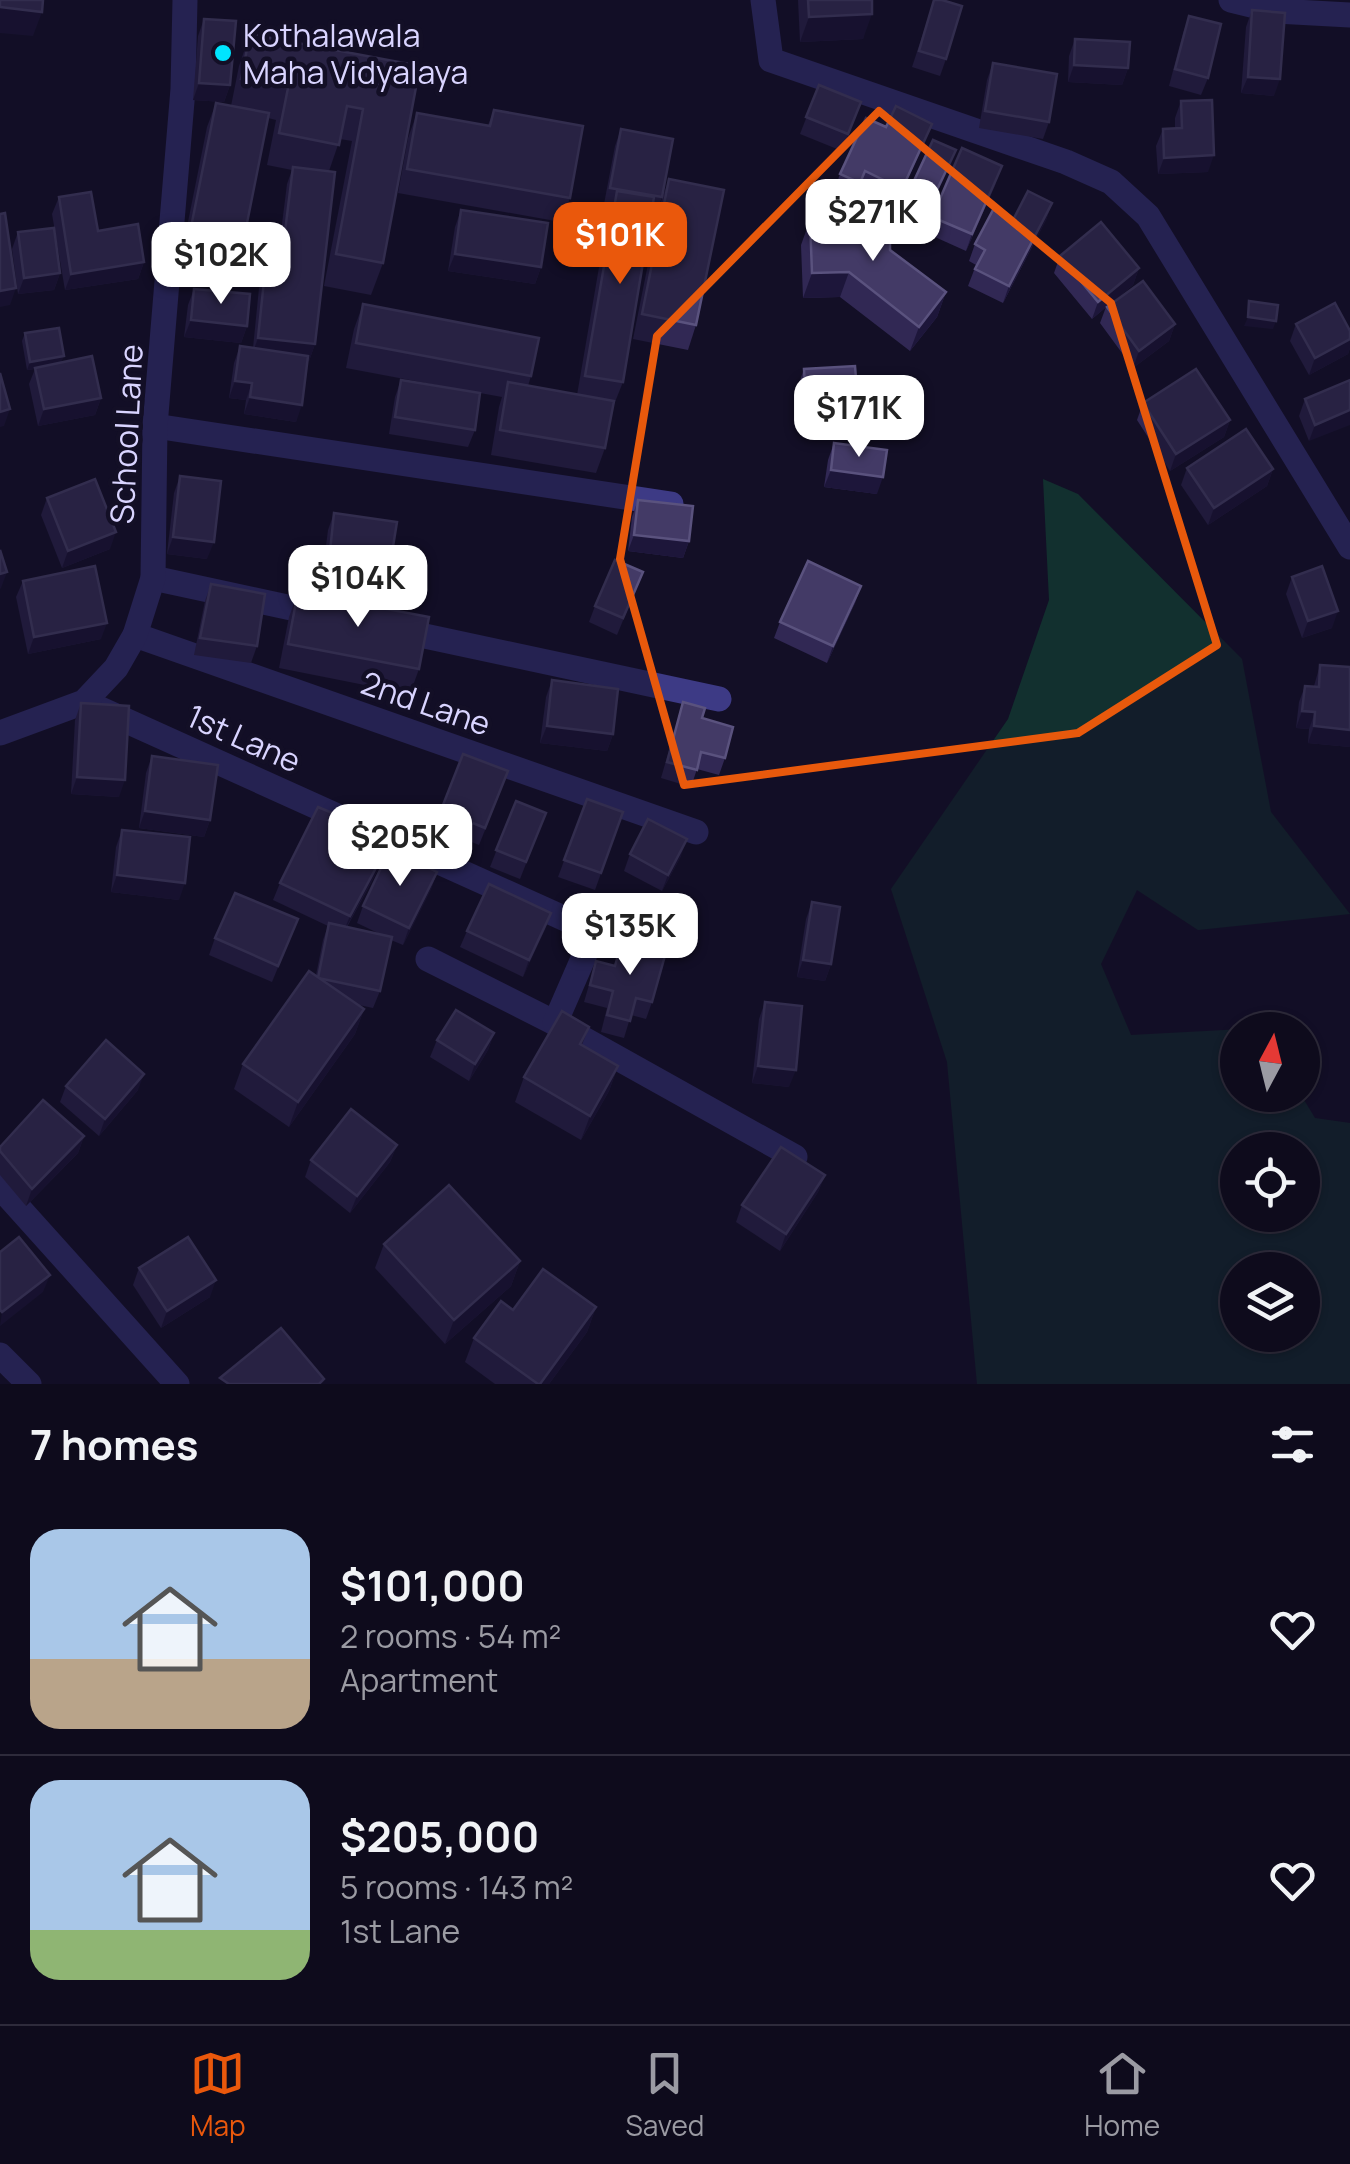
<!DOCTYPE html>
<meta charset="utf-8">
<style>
:root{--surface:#0e0b1c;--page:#171425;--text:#f1f3f6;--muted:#9b9ba3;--line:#2e2b3b;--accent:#ea580c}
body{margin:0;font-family:Manrope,sans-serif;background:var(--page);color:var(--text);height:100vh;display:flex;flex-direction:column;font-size:38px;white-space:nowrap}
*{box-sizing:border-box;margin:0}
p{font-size:32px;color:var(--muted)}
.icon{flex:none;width:55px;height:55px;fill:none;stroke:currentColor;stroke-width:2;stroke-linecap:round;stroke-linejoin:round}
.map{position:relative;height:1384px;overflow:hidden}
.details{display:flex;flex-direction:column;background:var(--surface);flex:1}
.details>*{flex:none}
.needle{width:65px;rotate:7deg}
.buttons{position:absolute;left:1220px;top:1012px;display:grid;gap:20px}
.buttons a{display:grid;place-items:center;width:100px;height:100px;border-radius:50%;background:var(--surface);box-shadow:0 2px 8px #0004,0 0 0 2px var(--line);font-size:50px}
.price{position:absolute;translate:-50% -85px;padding:0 22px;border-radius:20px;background:#fff;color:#222;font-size:32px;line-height:65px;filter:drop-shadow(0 2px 5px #0008)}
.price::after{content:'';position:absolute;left:50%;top:60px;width:30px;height:22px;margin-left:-15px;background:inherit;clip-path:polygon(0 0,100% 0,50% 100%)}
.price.selected{background:var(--accent);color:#fff}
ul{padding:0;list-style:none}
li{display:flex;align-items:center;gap:30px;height:250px;padding:0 30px}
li+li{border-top:2px solid var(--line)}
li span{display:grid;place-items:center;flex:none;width:280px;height:200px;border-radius:30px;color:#555}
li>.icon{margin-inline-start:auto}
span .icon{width:120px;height:120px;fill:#fffc;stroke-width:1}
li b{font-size:42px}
h2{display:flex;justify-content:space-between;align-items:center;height:120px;padding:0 30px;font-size:42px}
.menu{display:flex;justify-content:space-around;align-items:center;height:140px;border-top:2px solid var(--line);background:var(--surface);font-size:28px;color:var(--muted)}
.menu a{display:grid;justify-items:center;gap:5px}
.menu .selected{color:var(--accent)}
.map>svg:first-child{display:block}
.green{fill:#12302f;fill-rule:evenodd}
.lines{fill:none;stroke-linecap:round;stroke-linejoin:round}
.street{stroke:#3d3a85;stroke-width:25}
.wall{fill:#312854}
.shaded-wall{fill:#1d163a}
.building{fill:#433a66;stroke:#5a527e;stroke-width:2.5}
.marked{fill:none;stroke:#e8590c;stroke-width:8;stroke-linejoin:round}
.poi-dot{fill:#00e5ff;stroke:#130f26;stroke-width:4}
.labels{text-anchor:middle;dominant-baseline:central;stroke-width:9;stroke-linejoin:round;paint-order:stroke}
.poi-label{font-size:32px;fill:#d9d4ff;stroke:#130f26;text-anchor:start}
.street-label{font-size:32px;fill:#d9d4ff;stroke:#130f26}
</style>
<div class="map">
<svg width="1350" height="1384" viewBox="0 0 1350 1384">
<rect width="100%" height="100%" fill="#130f26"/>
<!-- green -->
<path class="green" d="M1043,479L1078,494L1242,659L1271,812L1350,914L1198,930L1137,890L1101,964L1131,1035L1262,1028L1264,1030H1238V1095H1301L1315,1118L1350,1123V1384H977L947,1062L891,889L1008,719L1049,600ZM1238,1150H1302V1215H1238ZM1238,1270H1302V1335H1238Z"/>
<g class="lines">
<!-- street -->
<g class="street">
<path d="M763,0L771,60L1066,162L1111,182L1148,216L1350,547"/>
<path d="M1231,0L1276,11L1350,15"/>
<path d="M155,426L671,504"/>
<path d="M153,578L324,615"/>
<path d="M392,629L719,699"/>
<path d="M135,635L696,832"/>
<path d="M98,708L643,954"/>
<path d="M0,733L84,702L116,668L135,635L153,578L155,426L183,89L185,0"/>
<path d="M428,959L555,1023L795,1157"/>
<path d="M555,1023L595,931"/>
<path d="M0,1187L177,1384"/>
<path d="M0,1355L29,1384"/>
</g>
</g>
<!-- wall -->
<g class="wall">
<path d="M798,0H872L863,39L800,42Z"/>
<path d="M934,0L946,59L940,76L912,67Z"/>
<path d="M1252,10L1274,96L1241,93L1246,27Z"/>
<path d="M1189,16L1208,78L1201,95L1169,86L1183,33Z"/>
<path d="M204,19L230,85L224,102L193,100L198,36Z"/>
<path d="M250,34L420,66L383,263L371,295L324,286L352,141L340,139L329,171L315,344L309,361H308L296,422L244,414L246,400L229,398L234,363L240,346L253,348L259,288L265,271L276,272L287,184L292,170L267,165L276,120L268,118L239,263L230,288L177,277L207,127L216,103L231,106L239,66Z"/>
<path d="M1075,39L1128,68L1122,85L1068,82L1069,56Z"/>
<path d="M993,63L1049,122L1043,139L979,128L987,80Z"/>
<path d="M819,85L861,102L842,151L800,134Z"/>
<path d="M1181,101L1208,172L1158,174L1156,146L1163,129H1175V118Z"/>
<path d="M494,110L570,198L561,222L398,193L408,138L417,113L488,125Z"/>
<path d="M932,124L896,205L859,188L854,200L834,191L840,174L886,127Z"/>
<path d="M621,129L662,197L656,214L651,213L623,382L613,407L605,448L596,473L491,455L499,407L502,397L480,393L475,430L468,447L389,434L395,397L401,380L468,391L346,368L354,329L363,304L531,376L528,386L577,395L608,215L611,206L604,204L615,146Z"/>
<path d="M956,150L932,202L910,192L913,183Z"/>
<path d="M669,179L696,325L688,350L633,339L660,204Z"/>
<path d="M996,183L966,251L926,233L932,217Z"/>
<path d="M59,197L98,231L144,262L138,279L65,290L52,214Z"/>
<path d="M1052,203L1046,220L1003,303L968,286L976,265L969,261L975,244L1013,220Z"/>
<path d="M461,210L541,267L535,284L448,271L455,227Z"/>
<path d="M810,220L890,250L946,292L937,317L910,351L840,297L803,298L801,245Z"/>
<path d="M18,232L60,273L54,290L18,294L12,249Z"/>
<path d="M1060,256L1139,268L1133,285L1109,305L1175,324L1169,341L1133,368L1100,323L1106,307L1092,319L1054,273Z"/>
<path d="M194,289L247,326L241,343L184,337L188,305Z"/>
<path d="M1296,324L1350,331V348L1348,354L1309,375L1290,341Z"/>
<path d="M25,333L61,362L101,398L95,415L38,426L29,384L35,369L27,370L22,341Z"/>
<path d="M804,369L858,403L851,420L800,423L798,386Z"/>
<path d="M1350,380L1309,441L1299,416L1305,399Z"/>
<path d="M1143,403L1230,420L1224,437L1170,471L1137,420Z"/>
<path d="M834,443L877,494L824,487L828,460Z"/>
<path d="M1187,468L1273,469L1267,486L1208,525L1181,485Z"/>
<path d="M180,476L207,559L167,554L174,493Z"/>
<path d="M47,498L110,549L62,568L41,515Z"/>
<path d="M638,500L689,541L683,558L628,551L632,517Z"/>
<path d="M334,513L389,571L383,588L322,578L328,530Z"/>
<path d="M643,572L617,635L589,622L595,606Z"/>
<path d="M1292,577L1332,628L1302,638L1286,594Z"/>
<path d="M23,581L101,639L28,654L16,597Z"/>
<path d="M211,584L257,646L251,663L194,655L205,601Z"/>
<path d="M861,586L855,603L827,663L774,638L780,622Z"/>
<path d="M298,592L419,669L410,694L279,668L289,617Z"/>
<path d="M1320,665L1350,667V747L1308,743L1309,729L1296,728L1299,702L1305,686H1314Z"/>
<path d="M552,680L613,734L607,751L540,743L546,697Z"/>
<path d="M683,702L702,718L725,758L719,775L697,769L691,787L661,778Z"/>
<path d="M81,703L119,797L71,794L75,720Z"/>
<path d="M463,754L502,788L479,845L434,827Z"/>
<path d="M152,756L210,820L204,837L139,828L146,773Z"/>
<path d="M587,799L623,812L595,890L558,877Z"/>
<path d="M516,801L546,813L520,879L490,867Z"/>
<path d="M122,830L179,900L111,892L116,847Z"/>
<path d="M392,838L386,855L347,927L380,934L357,923L363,906L437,872L431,889L403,945L391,940L380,991L373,1008L359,1005L364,1009L355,1034L289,1127L234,1089L243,1064L316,975L323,940L328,926L273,900L280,883Z"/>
<path d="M630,854L681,856L662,891L624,871Z"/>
<path d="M812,902L831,964L825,981L797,977L806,919Z"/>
<path d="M551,913L523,977L460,947L467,931Z"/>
<path d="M298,919L272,982L209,955L215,938Z"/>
<path d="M622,941L652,1002L646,1019L631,1015L624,1038L601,1032L607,1008L584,1002L596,961L614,966Z"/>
<path d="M765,1002L789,1087L752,1083L759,1019Z"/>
<path d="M589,1027L582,1045L618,1066L609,1091L581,1140L515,1102L524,1077Z"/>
<path d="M494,1033L488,1050L469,1081L430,1057L437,1040Z"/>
<path d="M66,1086L138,1090L99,1136L60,1102Z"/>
<path d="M84,1136L78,1153L26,1206L0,1175V1147Z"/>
<path d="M397,1145L390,1162L350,1213L305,1177L311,1160Z"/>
<path d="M825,1175L818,1192L780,1251L736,1222L742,1205Z"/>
<path d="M384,1244L520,1261L511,1286L445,1344L375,1268Z"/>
<path d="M139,1268L210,1297L161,1328L133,1285Z"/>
<path d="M596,1307L587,1332L549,1384H495L465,1362L474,1338L513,1310Z"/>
</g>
<!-- shaded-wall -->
<g class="shaded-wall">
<path d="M0,7L42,12L33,36L0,33Z"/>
<path d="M872,14L863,39L800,42L809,17Z"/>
<path d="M1074,65L1128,68L1122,85L1068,82Z"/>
<path d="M1248,77L1280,79L1274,96L1241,93Z"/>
<path d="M199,83L230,85L224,102L193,100Z"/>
<path d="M932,124L926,140L896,205L902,189Z"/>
<path d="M1214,155L1208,172L1158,174L1164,158Z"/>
<path d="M1002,166L996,183L966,251L972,234Z"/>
<path d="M1052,203L1046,220L1003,303L1009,286Z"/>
<path d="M455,254L541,267L535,284L448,271Z"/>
<path d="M144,262L138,279L65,290L71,274Z"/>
<path d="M1139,268L1133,285L1092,319L1098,302Z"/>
<path d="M849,272L840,297L803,298L812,273Z"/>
<path d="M60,273L54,290L18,294L24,278Z"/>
<path d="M16,288L10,305L0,307V291Z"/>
<path d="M946,292L937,317L910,351L919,327Z"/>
<path d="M1248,317L1276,321L1273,329L1244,326Z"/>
<path d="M191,320L247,326L241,343L184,337Z"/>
<path d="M1175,324L1169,341L1133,368L1139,351Z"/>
<path d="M258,338L315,344L309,361L252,355Z"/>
<path d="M1350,339V348L1348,354L1309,375L1315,358Z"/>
<path d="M64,356L60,365L27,370L30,362Z"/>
<path d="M235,381L252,383L246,400L229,398Z"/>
<path d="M250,397L302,405L296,422L244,414Z"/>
<path d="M101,398L95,415L38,426L44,409Z"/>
<path d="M858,403L851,420L800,423L806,406Z"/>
<path d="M10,409L4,426L0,427V412Z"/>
<path d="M1350,410V425L1309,441L1315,425Z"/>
<path d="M1230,420L1224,437L1170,471L1176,454Z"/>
<path d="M1273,469L1267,486L1208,525L1214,508Z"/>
<path d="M831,470L883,477L877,494L824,487Z"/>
<path d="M116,532L110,549L62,568L68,551Z"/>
<path d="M634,535L689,541L683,558L628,551Z"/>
<path d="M173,537L214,542L207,559L167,554Z"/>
<path d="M7,572L1,588L0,589V574Z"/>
<path d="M861,586L855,603L827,663L833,646Z"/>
<path d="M1338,611L1332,628L1302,638L1308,621Z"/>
<path d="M107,623L101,639L28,654L34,637Z"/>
<path d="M1302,711L1315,712L1309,729L1296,728Z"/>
<path d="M547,726L613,734L607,751L540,743Z"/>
<path d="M1314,726L1350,730V747L1308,743Z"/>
<path d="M77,777L125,780L119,797L71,794Z"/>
<path d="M145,811L210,820L204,837L139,828Z"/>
<path d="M392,838L386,855L343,933L350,916Z"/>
<path d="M687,839L681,856L662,891L668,875Z"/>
<path d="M437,872L431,889L403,945L409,928Z"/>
<path d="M117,875L185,883L179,900L111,892Z"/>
<path d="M551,913L545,930L523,977L529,960Z"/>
<path d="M803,960L831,964L825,981L797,977Z"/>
<path d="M364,1009L355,1034L289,1127L298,1102Z"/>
<path d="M494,1033L488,1050L469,1081L475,1064Z"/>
<path d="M618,1066L609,1091L581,1140L590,1116Z"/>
<path d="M758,1066L796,1070L789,1087L752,1083Z"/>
<path d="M144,1074L138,1090L99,1136L105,1119Z"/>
<path d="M84,1136L78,1153L26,1206L32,1189Z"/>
<path d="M397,1145L390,1162L350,1213L357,1196Z"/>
<path d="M825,1175L818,1192L780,1251L786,1234Z"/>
<path d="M520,1261L511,1286L445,1344L454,1320Z"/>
<path d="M50,1275L43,1292L0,1326L2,1312Z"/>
<path d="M216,1280L210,1297L161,1328L167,1311Z"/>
<path d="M596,1307L587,1332L549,1384H540Z"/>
</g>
<!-- building -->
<g class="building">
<path d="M0,0H43L42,12L0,7Z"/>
<path d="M808,0H872V14L809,17Z"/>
<path d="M934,0H942L962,6L946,59L919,51Z"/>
<path d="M1252,10L1285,13L1280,79L1248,77Z"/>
<path d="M1189,16L1221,24L1208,78L1175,69Z"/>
<path d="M204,19L236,21L230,85L199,83Z"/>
<path d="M250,34L420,66L383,263L336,254L363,109L347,106L339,145L279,133L288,88L241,79Z"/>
<path d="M1075,39L1130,42L1128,68L1074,65Z"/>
<path d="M993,63L1057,74L1049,122L985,111Z"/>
<path d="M819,85L861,102L848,134L806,117Z"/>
<path d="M1212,100L1214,155L1164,158L1163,129L1182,128L1181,101Z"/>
<path d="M216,103L269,113L239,263L186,252Z"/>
<path d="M896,106L932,124L902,189L865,171L860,183L840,174L866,118L886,127Z"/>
<path d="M494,110L583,126L570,198L407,169L417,113L490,126Z"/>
<path d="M621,129L673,139L662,197L610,188Z"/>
<path d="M933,140L956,150L935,194L913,183Z"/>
<path d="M962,148L1002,166L972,234L932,217Z"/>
<path d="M293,167L335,172L315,344L258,338L265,271L280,272Z"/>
<path d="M669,179L724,190L696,325L642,314Z"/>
<path d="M617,191L654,197L623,382L585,376Z"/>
<path d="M1028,191L1052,203L1009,286L975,269L985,250L975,244L993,210L1013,220Z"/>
<path d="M91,192L98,231L138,224L144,262L71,274L59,197Z"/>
<path d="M461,210L548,223L541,267L455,254Z"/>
<path d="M5,213L16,288L0,291V214Z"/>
<path d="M890,219V250L946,292L919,327L849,272L812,273L810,220Z"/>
<path d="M1101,222L1139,268L1098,302L1060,256Z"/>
<path d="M54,228L60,273L24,278L18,232Z"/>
<path d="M1143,281L1175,324L1139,351L1107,307Z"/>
<path d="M194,289L250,294L247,326L191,320Z"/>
<path d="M1249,301L1278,305L1276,321L1248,317Z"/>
<path d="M1335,303L1350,331V339L1315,358L1296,324Z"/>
<path d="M363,304L539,338L531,376L356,343Z"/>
<path d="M59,328L64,356L30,362L25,333Z"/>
<path d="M240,346L308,356L302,405L250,397L252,383L235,381Z"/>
<path d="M92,356L101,398L44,409L35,368Z"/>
<path d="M855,366L858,403L806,406L804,369Z"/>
<path d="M1196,369L1230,420L1176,454L1143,403Z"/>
<path d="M0,373L10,409L0,412Z"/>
<path d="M401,380L480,393L475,430L395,417Z"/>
<path d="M1350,380V410L1315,425L1305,399Z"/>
<path d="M508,382L614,401L605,448L500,430Z"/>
<path d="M1246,429L1273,469L1214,508L1187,468Z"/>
<path d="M834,443L887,450L883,477L831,470Z"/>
<path d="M180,476L221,481L214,542L173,537Z"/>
<path d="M95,479L116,532L68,551L47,498Z"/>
<path d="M638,500L693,506L689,541L634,535Z"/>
<path d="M334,513L397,522L389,571L329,561Z"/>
<path d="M0,550L7,572L0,574Z"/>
<path d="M615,560L643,572L623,618L595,606Z"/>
<path d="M808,561L861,586L833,646L780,622Z"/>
<path d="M95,566L107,623L34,637L23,581Z"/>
<path d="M1322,566L1338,611L1308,621L1292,577Z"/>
<path d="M211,584L265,594L257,646L200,638Z"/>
<path d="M298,592L429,617L419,669L288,644Z"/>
<path d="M1320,665L1350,667V730L1314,726L1315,712L1302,711L1305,686L1319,687Z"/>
<path d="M552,680L618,689L613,734L547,726Z"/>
<path d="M683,702L705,708L702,718L733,727L725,758L701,752L697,770L667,762Z"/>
<path d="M81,703L129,706L125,780L77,777Z"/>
<path d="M463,754L508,771L485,828L441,810Z"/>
<path d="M152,756L218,765L210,820L145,811Z"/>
<path d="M587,799L623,812L601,873L564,860Z"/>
<path d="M516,801L546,813L526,862L496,850Z"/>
<path d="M318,807L392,838L350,916L280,883Z"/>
<path d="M648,819L687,839L668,875L630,854Z"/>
<path d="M122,830L190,837L185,883L117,875Z"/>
<path d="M390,849L437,872L409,928L363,906Z"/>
<path d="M489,884L551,913L529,960L467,931Z"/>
<path d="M235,893L298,919L278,966L215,938Z"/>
<path d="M812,902L840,907L831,964L803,960Z"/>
<path d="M329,923L392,937L380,991L318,978Z"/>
<path d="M622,941L666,952L652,1002L636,998L630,1021L607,1015L613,991L590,985L596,961L615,966Z"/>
<path d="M309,971L364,1009L298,1102L243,1064Z"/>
<path d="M765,1002L802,1006L796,1070L758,1066Z"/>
<path d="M456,1010L494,1033L475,1064L437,1040Z"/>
<path d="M562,1011L589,1027L580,1044L618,1066L590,1116L524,1077Z"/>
<path d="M106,1040L144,1074L105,1119L66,1086Z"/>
<path d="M43,1100L84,1136L32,1189L0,1151V1147Z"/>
<path d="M351,1109L397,1145L357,1196L311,1160Z"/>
<path d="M781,1147L825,1175L786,1234L742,1205Z"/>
<path d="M449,1185L520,1261L454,1320L384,1244Z"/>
<path d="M19,1237L50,1275L2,1312L0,1310V1252Z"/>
<path d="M188,1237L216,1280L167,1311L139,1268Z"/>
<path d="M543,1269L596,1307L540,1384H538L474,1338L501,1301L513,1310Z"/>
<path d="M281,1328L324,1379L319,1384H229L220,1378Z"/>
</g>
<!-- marked area -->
<path d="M0 0H1350V1384H0ZM879,111L1111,303L1217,645L1078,733L684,785L620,559L657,336Z" fill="#130f26" fill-opacity=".55" fill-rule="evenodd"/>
<path class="marked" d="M879,111L1111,303L1217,645L1078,733L684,785L620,559L657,336Z"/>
<!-- markers -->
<circle class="poi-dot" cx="223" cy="53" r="10"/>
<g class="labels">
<!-- poi labels -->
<g class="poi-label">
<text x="243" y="35">Kothalawala<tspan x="243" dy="37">Maha Vidyalaya</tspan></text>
</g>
<!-- street labels -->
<g class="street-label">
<text transform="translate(126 434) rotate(-87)">School Lane</text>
<text transform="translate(426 703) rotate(19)">2nd Lane</text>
<text transform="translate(244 738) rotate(24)">1st Lane</text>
</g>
</g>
</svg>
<div class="buttons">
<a><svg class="needle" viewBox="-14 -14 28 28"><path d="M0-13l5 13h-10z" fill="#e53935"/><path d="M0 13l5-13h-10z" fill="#9b9ba3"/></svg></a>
<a><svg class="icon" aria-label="locate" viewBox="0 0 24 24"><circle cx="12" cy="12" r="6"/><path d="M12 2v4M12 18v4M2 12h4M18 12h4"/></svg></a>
<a><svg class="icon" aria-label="layers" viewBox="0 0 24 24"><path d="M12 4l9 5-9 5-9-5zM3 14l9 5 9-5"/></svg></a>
</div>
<b class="price" style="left:873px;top:264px">$271K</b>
<b class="price selected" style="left:620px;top:287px">$101K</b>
<b class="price" style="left:221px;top:307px">$102K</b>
<b class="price" style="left:859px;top:460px">$171K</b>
<b class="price" style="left:358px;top:630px">$104K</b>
<b class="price" style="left:400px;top:889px">$205K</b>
<b class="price" style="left:630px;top:978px">$135K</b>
</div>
<section class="details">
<h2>7 homes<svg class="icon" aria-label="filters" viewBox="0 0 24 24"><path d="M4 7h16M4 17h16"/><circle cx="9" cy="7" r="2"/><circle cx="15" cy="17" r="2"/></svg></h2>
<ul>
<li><span style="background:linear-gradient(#a9c7e8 65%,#b9a48a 0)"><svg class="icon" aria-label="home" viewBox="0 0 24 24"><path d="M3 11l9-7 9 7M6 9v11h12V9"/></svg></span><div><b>$101,000</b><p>2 rooms · 54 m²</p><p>Apartment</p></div><svg class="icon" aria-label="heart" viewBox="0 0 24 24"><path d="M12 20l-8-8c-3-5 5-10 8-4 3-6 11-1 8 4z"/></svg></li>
<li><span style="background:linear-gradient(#a9c7e8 75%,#8fb573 0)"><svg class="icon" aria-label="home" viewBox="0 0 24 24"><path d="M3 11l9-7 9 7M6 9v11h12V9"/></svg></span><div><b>$205,000</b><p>5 rooms · 143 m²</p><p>1st Lane</p></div><svg class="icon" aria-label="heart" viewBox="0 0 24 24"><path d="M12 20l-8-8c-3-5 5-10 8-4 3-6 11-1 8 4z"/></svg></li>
</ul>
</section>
<nav class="menu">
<a class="selected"><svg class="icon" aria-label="map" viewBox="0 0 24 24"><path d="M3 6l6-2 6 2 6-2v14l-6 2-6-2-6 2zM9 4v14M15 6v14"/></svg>Map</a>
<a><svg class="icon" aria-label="saved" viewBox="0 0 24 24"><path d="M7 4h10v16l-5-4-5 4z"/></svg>Saved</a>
<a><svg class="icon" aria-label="home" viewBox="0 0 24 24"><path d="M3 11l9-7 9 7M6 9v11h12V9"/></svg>Home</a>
</nav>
